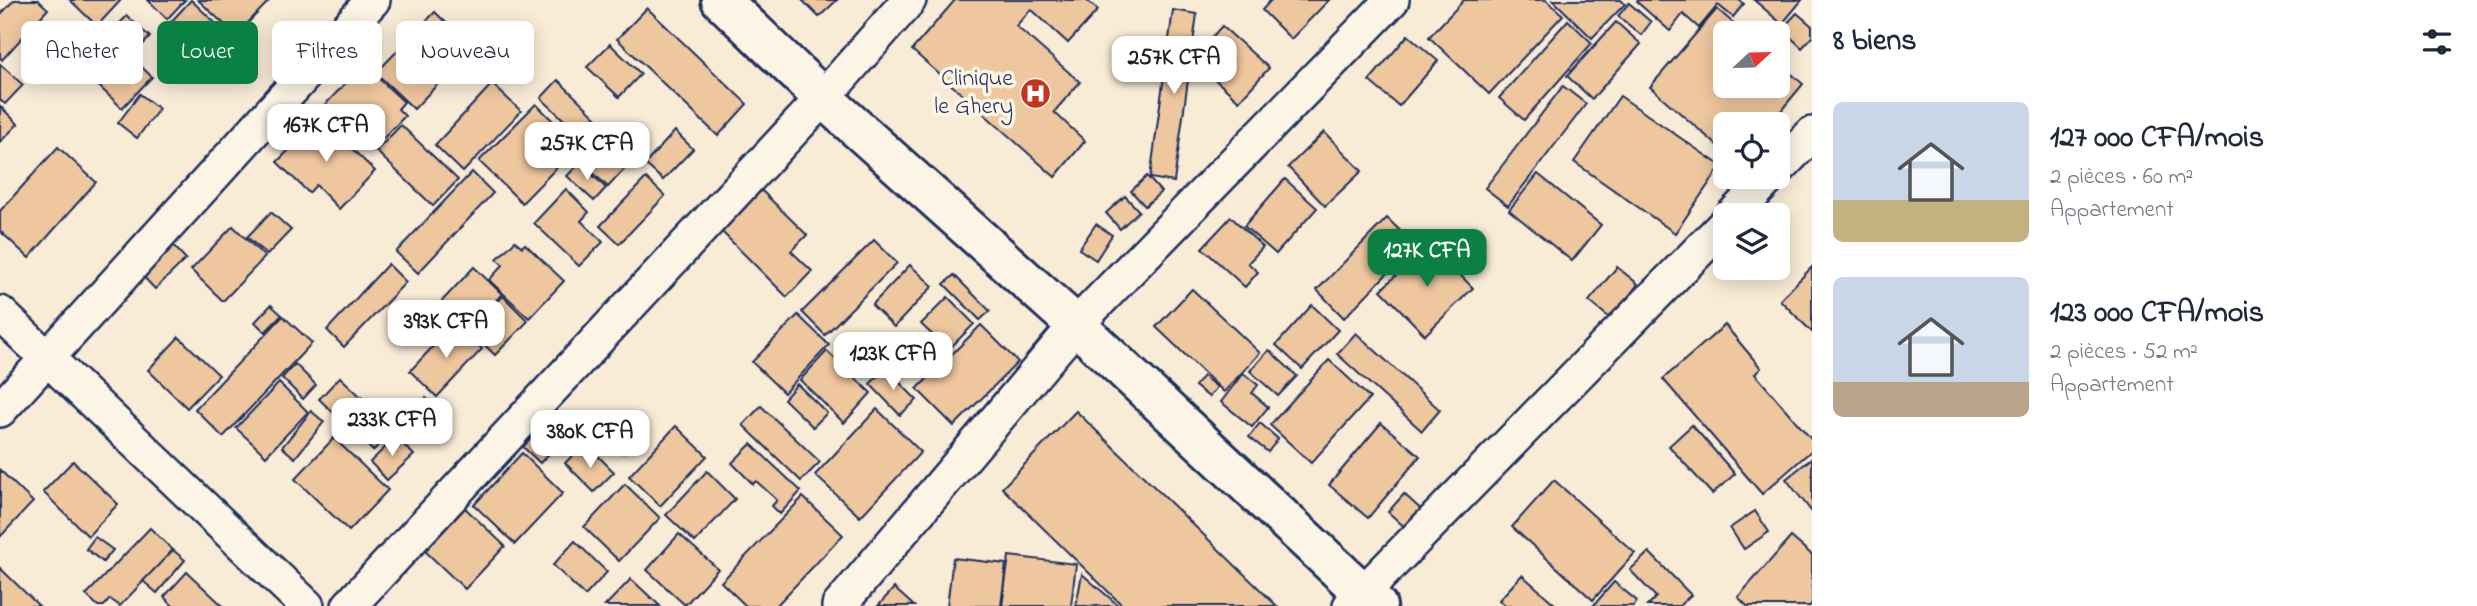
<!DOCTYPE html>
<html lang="fr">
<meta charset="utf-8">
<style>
:root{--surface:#fff;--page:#f2f2f3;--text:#1f2937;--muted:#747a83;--accent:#0b8043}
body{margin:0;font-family:"Indie Flower",sans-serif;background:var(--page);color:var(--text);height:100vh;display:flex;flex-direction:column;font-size:26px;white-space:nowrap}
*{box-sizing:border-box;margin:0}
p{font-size:23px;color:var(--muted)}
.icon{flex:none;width:38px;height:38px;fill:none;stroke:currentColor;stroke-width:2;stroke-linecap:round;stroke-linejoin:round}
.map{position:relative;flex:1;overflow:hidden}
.panel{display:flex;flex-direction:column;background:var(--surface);width:665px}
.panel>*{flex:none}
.banner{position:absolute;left:21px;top:21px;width:665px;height:63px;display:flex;gap:14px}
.needle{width:46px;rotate:68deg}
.tools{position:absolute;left:1713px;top:21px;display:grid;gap:14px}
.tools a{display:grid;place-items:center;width:77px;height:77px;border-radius:10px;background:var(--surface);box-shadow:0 4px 18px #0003;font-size:35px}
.price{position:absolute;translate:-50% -60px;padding:0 16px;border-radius:14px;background:#fff;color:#222;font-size:23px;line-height:46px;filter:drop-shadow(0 2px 4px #0008)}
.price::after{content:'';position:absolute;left:50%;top:42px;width:21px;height:16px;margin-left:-10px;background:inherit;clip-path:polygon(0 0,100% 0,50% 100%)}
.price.current{background:var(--accent);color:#fff}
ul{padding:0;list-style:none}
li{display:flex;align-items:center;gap:21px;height:175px;padding:0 21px}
li span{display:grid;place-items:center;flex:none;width:196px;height:140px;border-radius:10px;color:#555}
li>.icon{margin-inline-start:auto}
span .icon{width:84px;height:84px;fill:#fffc;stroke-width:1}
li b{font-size:30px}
h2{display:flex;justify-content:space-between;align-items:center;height:84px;padding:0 21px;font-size:30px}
.tag{padding:0 24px;border-radius:10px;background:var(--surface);box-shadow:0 4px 18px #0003;font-size:24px;line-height:63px}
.tag.current{background:var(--accent);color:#fff}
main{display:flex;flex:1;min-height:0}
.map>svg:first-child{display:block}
.building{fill:#efc79f;stroke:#1b2f5e;stroke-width:2}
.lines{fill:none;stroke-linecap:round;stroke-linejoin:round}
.minor-casing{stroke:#1b2f5e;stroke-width:38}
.tertiary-casing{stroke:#1b2f5e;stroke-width:44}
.minor{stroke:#fcf5e5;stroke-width:33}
.tertiary{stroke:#fcf5e5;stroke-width:38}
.labels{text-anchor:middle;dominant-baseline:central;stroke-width:7;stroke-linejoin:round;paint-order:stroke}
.poi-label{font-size:24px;fill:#1b2f5e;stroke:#fcf5e5;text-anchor:end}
</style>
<main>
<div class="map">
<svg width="1812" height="606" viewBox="0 0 1812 606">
<rect width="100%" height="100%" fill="#f9ecd7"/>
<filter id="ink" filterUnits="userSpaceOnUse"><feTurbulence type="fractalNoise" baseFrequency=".0143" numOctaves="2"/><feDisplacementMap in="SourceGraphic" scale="14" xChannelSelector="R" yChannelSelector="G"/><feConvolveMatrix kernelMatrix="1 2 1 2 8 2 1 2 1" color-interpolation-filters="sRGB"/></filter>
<g filter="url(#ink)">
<!-- building -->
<g class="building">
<path d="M14,0H38L48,9L2,60L0,57V15Z"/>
<path d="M70,0H121L97,26Z"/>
<path d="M148,0H185L167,19Z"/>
<path d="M191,0L232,39L209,63L169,24Z"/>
<path d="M198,0H270L236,35Z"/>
<path d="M802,0H837L819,17Z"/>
<path d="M955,0H1086L1098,10L1068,43L1031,9L1016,26L1080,82L1054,112L1085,141L1055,177L912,50Z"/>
<path d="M1271,0H1329L1291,39L1262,10Z"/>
<path d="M1464,0H1546L1563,15L1489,94L1429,37Z"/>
<path d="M1553,0H1621L1625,4L1592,38Z"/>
<path d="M1638,0H1739L1744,4L1733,17L1718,5L1699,28L1683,14L1670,31L1637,2Z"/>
<path d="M1754,0H1802L1782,24Z"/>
<path d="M1629,3L1651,22L1641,35L1618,16Z"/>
<path d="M647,8L747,104L718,136L617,39Z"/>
<path d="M1717,9L1745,33H1726V86H1778V62L1803,84L1770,124H1726V153L1650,87Z"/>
<path d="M1173,10L1197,14L1174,182L1150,178Z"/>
<path d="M435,12L472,48L414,109L376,73Z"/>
<path d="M1797,13L1812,26V37L1802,48L1782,29Z"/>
<path d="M127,16L150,37L134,54L111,32Z"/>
<path d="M1568,20L1592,43L1524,120L1499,98Z"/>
<path d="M1616,22L1641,44L1592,99L1567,76Z"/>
<path d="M1222,26L1269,68L1239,101L1192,59Z"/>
<path d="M1408,35L1438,61L1399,106L1369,81Z"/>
<path d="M116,42L152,77L122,108L85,73Z"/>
<path d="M610,44L641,74L619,97L587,67Z"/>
<path d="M0,64L23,85L5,104L0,100Z"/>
<path d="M359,69L370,80L375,75L404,102L398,109L405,116L372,150L343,121L338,125L321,109Z"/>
<path d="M558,80L599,120L582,137L541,98Z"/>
<path d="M492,84L521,111L463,172L435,145Z"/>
<path d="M1563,86L1586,104L1508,206L1485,188Z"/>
<path d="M140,94L159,109L137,138L118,123Z"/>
<path d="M1620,96L1721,166L1675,233L1574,162Z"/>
<path d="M536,104L578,146L522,203L479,161Z"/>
<path d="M0,106L18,124L0,142Z"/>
<path d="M320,118L375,171L339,209L316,185L309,193L277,162Z"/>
<path d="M401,125L458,180L433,206L376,151Z"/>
<path d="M601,130L633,160L608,187L576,157Z"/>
<path d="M675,131L693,149L663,180L645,164Z"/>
<path d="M1324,132L1362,171L1325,206L1288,167Z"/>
<path d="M58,147L96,182L29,258L0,231V211Z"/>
<path d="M580,163L606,188L594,201L567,176Z"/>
<path d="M472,172L493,193L418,273L396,252Z"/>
<path d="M1538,174L1601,225L1572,261L1509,210Z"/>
<path d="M1147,176L1161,192L1145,206L1131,191Z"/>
<path d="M646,178L665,196L619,244L600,226Z"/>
<path d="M1285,179L1317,208L1276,254L1244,226Z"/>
<path d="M566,189L589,212L581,221L603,242L579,266L534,223Z"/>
<path d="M761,190L807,235L791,251L812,271L787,297L722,232Z"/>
<path d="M1125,196L1139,211L1120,229L1106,213Z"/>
<path d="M271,212L291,230L267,255L247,237Z"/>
<path d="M1231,217L1263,247L1248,263L1258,272L1245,287L1202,248Z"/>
<path d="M1387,218L1415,245L1344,318L1317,290Z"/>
<path d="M1096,224L1112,235L1096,260L1079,249Z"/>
<path d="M233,226L265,257L223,301L191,270Z"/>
<path d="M874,240L897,263L825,335L802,312Z"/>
<path d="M515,241L522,247L525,244L564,281L529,318L489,280L503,265L497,259Z"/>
<path d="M171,243L186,259L155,289L140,273Z"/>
<path d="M1429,243L1473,288L1425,335L1381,290Z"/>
<path d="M388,264L406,282L344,347L327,330Z"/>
<path d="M910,265L933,286L894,327L872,305Z"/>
<path d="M474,267L502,294L470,329L441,302Z"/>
<path d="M1617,267L1638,284L1611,319L1589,301Z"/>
<path d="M1812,267V332L1780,300Z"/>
<path d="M954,275L990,311L980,320L944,284Z"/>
<path d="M1192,289L1260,353L1224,392L1156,327Z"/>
<path d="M503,296L528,321L495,355L470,331Z"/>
<path d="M948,297L974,324L948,350L921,324Z"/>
<path d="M271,305L282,315L265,332L255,322Z"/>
<path d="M1312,305L1338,330L1302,369L1276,345Z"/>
<path d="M798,315L829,345L784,393L752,362Z"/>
<path d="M283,316L312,343L223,437L195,409Z"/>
<path d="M455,323L482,349L437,397L410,371Z"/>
<path d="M981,325L1018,362L954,426L917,389Z"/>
<path d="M1725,325L1761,368L1755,374L1812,440V450L1762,494L1663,379Z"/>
<path d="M1356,333L1440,410L1422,431L1337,354Z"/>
<path d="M179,337L219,375L187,408L148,370Z"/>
<path d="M1269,350L1297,376L1278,396L1250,371Z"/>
<path d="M827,351L871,393L844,423L800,380Z"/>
<path d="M1329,360L1370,398L1311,463L1270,425Z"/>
<path d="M295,364L316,385L303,399L282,378Z"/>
<path d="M885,368L917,400L900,415L870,384Z"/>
<path d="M1243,373L1258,385L1252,393L1268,407L1252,427L1221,402Z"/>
<path d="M1203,376L1217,387L1209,397L1195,386Z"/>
<path d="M340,377L394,428L373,451L319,399Z"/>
<path d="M279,383L308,412L266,456L236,428Z"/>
<path d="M797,384L827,413L813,427L784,399Z"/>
<path d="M426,398L442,414L415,443L399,427Z"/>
<path d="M761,406L820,462L801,481L743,425Z"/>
<path d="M877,409L921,452L860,517L815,475Z"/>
<path d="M311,411L324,422L295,458L282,447Z"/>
<path d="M1076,411L1277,606H1123L1002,488Z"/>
<path d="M555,413L572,430L540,463L523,447Z"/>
<path d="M614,414L639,437L623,453L599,430Z"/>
<path d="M1260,423L1278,439L1268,452L1249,437Z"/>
<path d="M1381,423L1420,456L1368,518L1329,485Z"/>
<path d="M1692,425L1735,474L1712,494L1669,446Z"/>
<path d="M676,426L707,456L660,506L629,476Z"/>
<path d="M396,437L414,455L387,480L370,462Z"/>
<path d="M334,438L388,490L349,531L295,479Z"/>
<path d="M751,444L801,491L780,514L772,506L777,500L756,481L753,484L732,463Z"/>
<path d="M579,449L590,460L596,454L614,472L594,492L565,463Z"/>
<path d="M522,453L563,493L515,544L474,505Z"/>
<path d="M1812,458V512L1786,479Z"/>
<path d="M73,461L118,504L88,536L43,492Z"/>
<path d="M0,470L33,502L0,537Z"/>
<path d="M707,471L735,499L695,542L666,515Z"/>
<path d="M1554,480L1635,553L1593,600L1512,527Z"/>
<path d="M625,484L660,518L619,561L584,527Z"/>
<path d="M1404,494L1426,514L1410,532L1388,512Z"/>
<path d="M803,497L843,535L776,606H746L721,582Z"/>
<path d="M465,508L505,546L465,589L425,551Z"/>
<path d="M1755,511L1769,532L1744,549L1730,528Z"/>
<path d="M150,528L173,550L120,606L110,599L104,606H98L86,595Z"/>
<path d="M679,534L718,569L685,605L647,570Z"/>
<path d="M95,537L113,550L103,562L86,549Z"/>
<path d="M1791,537L1812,555V603L1810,606H1747L1738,597Z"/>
<path d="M575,541L607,572L585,596L553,565Z"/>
<path d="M173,550L185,560L157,593L143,581Z"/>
<path d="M1649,552L1691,595L1679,606H1647L1656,597L1630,570Z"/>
<path d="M1009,556L1076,564L1071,606H1002Z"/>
<path d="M953,558L1006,564L1001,606H947Z"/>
<path d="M0,568L39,606H0Z"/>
<path d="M187,572L223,606H173L164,597Z"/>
<path d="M1082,574L1119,606H1076Z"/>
<path d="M1522,575L1557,606H1505L1499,600Z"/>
<path d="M631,579L660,606H605Z"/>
<path d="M1614,582L1637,601L1633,606H1593Z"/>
<path d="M894,588L914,606H878Z"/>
</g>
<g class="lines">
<defs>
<g id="minor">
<path d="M1778,169L1812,134"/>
<path d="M1733,215L1770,177"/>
<path d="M0,313L307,606"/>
<path d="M0,410L373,0"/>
<path d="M349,606L823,98L909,0"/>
<path d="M839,606L1076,325L1392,0"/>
<path d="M1350,606L1726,223"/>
</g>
<path id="tertiary" d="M721,0L823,98L1076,325L1377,606"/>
</defs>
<!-- minor casing -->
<use href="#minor" class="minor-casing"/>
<!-- tertiary casing -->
<use href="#tertiary" class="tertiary-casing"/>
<!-- minor -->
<use href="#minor" class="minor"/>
<!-- tertiary -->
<use href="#tertiary" class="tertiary"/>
</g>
</g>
<!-- icons -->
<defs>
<symbol id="hospital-disc" viewBox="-11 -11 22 22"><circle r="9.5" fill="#c8321e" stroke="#fcf5e5"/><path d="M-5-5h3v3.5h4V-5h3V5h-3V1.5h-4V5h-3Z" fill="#fff"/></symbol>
</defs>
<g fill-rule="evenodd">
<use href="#hospital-disc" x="1018" y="76" width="35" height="35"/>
</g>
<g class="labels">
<!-- poi labels -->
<g class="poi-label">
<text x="1013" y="79">Clinique<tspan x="1013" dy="28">le Ghery</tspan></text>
</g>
</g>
</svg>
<div class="tools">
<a><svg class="needle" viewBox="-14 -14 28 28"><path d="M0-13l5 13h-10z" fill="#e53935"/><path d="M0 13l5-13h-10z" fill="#747a83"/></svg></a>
<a><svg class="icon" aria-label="locate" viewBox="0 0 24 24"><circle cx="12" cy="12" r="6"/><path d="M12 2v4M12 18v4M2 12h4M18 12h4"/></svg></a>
<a><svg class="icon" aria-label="layers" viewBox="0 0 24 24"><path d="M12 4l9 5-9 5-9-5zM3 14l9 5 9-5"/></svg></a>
</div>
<b class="price" style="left:1174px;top:96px">257K CFA</b>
<b class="price" style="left:326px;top:164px">167K CFA</b>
<b class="price" style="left:587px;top:182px">257K CFA</b>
<b class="price current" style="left:1427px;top:289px">127K CFA</b>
<b class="price" style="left:446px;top:360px">393K CFA</b>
<b class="price" style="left:893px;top:392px">123K CFA</b>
<b class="price" style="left:392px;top:458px">233K CFA</b>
<b class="price" style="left:590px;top:470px">380K CFA</b>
<div class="banner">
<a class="tag">Acheter</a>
<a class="tag current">Louer</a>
<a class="tag">Filtres</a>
<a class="tag">Nouveau</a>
</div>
</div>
<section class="panel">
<h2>8 biens<svg class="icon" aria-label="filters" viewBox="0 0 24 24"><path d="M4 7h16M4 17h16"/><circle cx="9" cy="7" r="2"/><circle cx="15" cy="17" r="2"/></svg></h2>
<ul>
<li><span style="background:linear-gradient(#c9d6e8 70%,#c2b280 0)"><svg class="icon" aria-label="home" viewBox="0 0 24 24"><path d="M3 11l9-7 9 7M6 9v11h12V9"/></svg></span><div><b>127 000 CFA/mois</b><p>2 pièces · 60 m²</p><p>Appartement</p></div></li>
<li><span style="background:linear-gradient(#c9d6e8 75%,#b9a48a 0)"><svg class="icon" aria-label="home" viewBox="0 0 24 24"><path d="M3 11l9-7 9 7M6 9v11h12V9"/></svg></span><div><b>123 000 CFA/mois</b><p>2 pièces · 52 m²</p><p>Appartement</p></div></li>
</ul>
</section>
</main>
